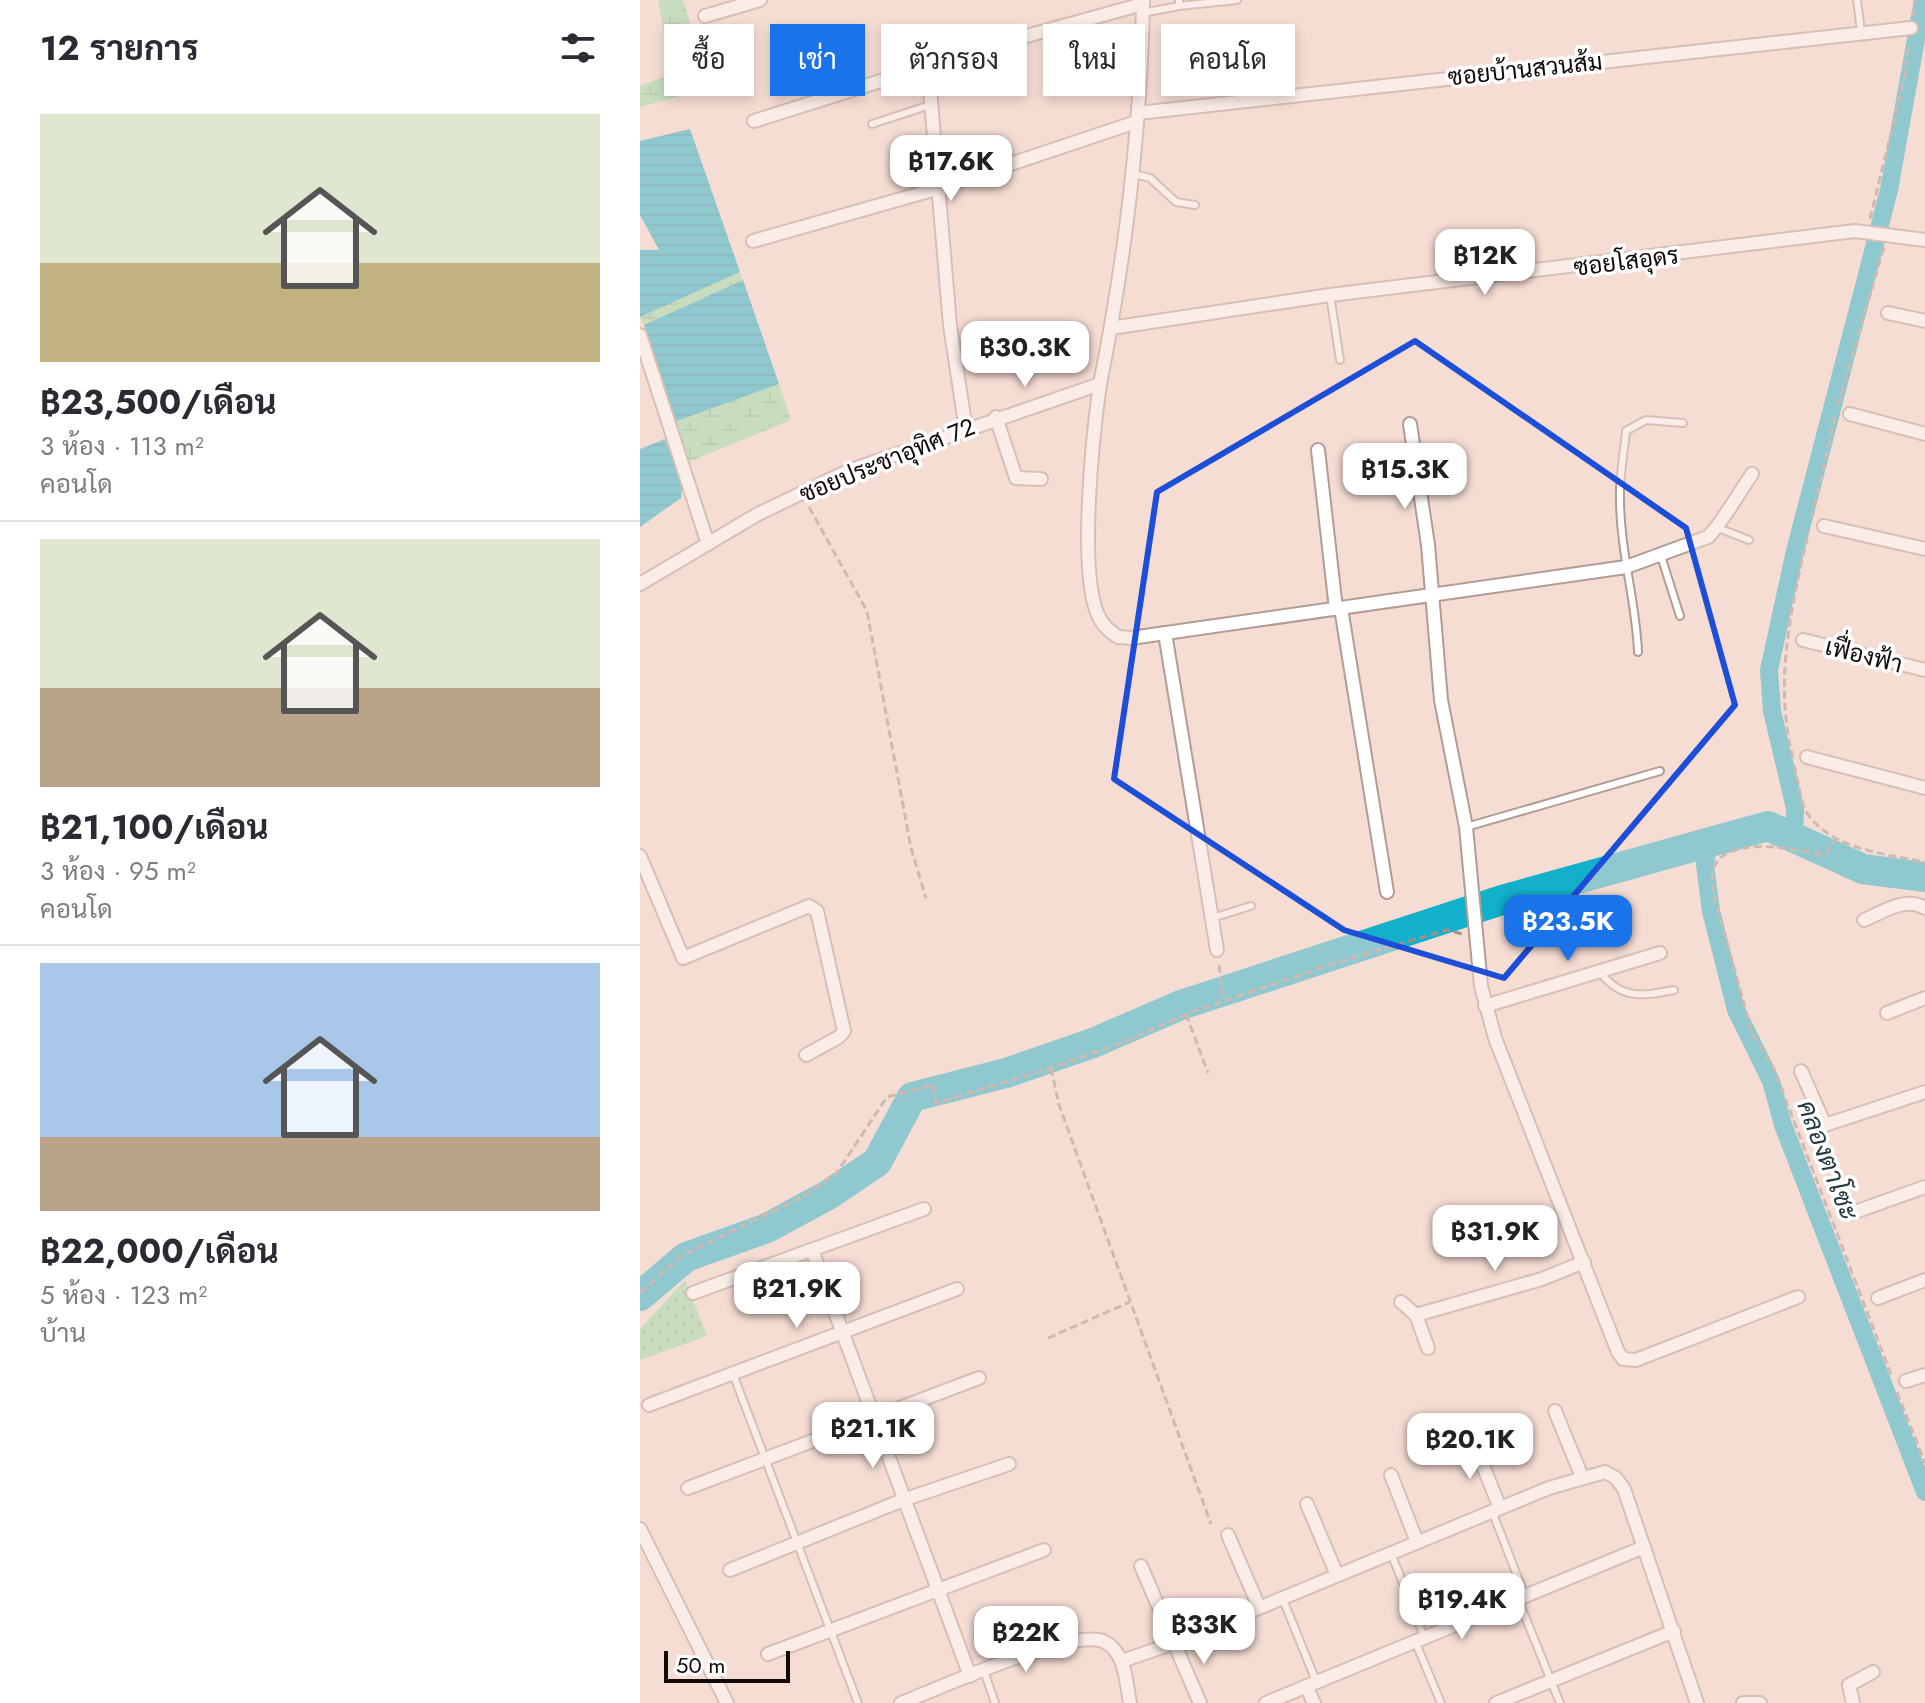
<!DOCTYPE html>
<html lang="th">
<meta charset="utf-8">
<style>
:root{--surface:#fff;--page:#f2f2f3;--text:#2b2b33;--muted:#7c7c81;--line:#e1e1e2;--accent:#1a73e8}
body{margin:0;font-family:Jost,Sarabun,sans-serif;background:var(--page);color:var(--text);height:100vh;display:flex;flex-direction:column;font-size:30px;white-space:nowrap}
*{box-sizing:border-box;margin:0}
p{font-size:26px;color:var(--muted)}
.icon{flex:none;width:44px;height:44px;fill:none;stroke:currentColor;stroke-width:2;stroke-linecap:round;stroke-linejoin:round}
.map{position:relative;flex:1;overflow:hidden}
.drawer{display:flex;flex-direction:column;background:var(--surface);width:640px}
.drawer>*{flex:none}
.hud{position:absolute;left:24px;top:24px;width:760px;height:72px;display:flex;gap:16px}
.scale{position:absolute;left:24px;bottom:20px;width:126px;box-sizing:border-box;padding-left:8px;border:4px solid #110a07;border-top:0;font-size:22px;line-height:28px;white-space:nowrap;color:#110a07;-webkit-text-stroke:6px #fff;paint-order:stroke}
.price{position:absolute;translate:-50% -68px;padding:0 18px;border-radius:16px;background:#fff;color:#222;font-size:26px;line-height:52px;filter:drop-shadow(0 2px 4px #0008)}
.price::after{content:'';position:absolute;left:50%;top:48px;width:24px;height:18px;margin-left:-12px;background:inherit;clip-path:polygon(0 0,100% 0,50% 100%)}
.price.active{background:var(--accent);color:#fff}
ul{padding:0;list-style:none}
li{display:grid;align-content:center;gap:16px;height:424px;padding:0 40px}
li+li{border-top:2px solid var(--line)}
li span{display:grid;place-items:center;height:248px;border-radius:0px;color:#555}
li>.icon{margin-inline-start:auto}
span .icon{width:144px;height:144px;fill:#fffc;stroke-width:1}
li b{font-size:34px}
h2{display:flex;justify-content:space-between;align-items:center;height:96px;padding:0 40px;font-size:34px}
.chip{padding:0 28px;border-radius:0px;background:var(--surface);box-shadow:0 4px 12px #0003;font-size:28px;line-height:72px}
.chip.active{background:var(--accent);color:#fff}
main{display:flex;flex:1;min-height:0}
.map>svg:first-child{display:block}
.grass{fill:url(#grass-dots)}
.wetland{fill:url(#wetland-marsh)}
.water{fill:url(#water-rules)}
.lines{fill:none;stroke-linecap:round;stroke-linejoin:round}
.canal{stroke:#12b0ca;stroke-width:18}
.river{stroke:#12b0ca;stroke-width:30}
.lane-casing{stroke:#b29c93;stroke-width:10}
.street-casing{stroke:#b29c93;stroke-width:16}
.path{stroke:#a19089;stroke-width:3;stroke-dasharray:8 4;stroke-linecap:butt}
.lane{stroke:#fff;stroke-width:6}
.street{stroke:#fff;stroke-width:12}
.marked{fill:none;stroke:#1d4ed8;stroke-width:6;stroke-linejoin:round}
.labels{text-anchor:middle;dominant-baseline:central;stroke-width:7;stroke-linejoin:round;paint-order:stroke}
.street-label{font-size:24px;fill:#110a07;stroke:#fff}
.water-label{font-size:26px;font-style:italic;fill:#233a3f;stroke:#fff}
</style>
<main>
<section class="drawer">
<h2>12 รายการ<svg class="icon" aria-label="filters" viewBox="0 0 24 24"><path d="M4 7h16M4 17h16"/><circle cx="9" cy="7" r="2"/><circle cx="15" cy="17" r="2"/></svg></h2>
<ul>
<li><span style="background:linear-gradient(#dfe7d0 60%,#c2b280 0)"><svg class="icon" aria-label="home" viewBox="0 0 24 24"><path d="M3 11l9-7 9 7M6 9v11h12V9"/></svg></span><div><b>฿23,500/เดือน</b><p>3 ห้อง · 113 m²</p><p>คอนโด</p></div></li>
<li><span style="background:linear-gradient(#dfe7d0 60%,#b9a48a 0)"><svg class="icon" aria-label="home" viewBox="0 0 24 24"><path d="M3 11l9-7 9 7M6 9v11h12V9"/></svg></span><div><b>฿21,100/เดือน</b><p>3 ห้อง · 95 m²</p><p>คอนโด</p></div></li>
<li><span style="background:linear-gradient(#a9c7e8 70%,#b9a48a 0)"><svg class="icon" aria-label="home" viewBox="0 0 24 24"><path d="M3 11l9-7 9 7M6 9v11h12V9"/></svg></span><div><b>฿22,000/เดือน</b><p>5 ห้อง · 123 m²</p><p>บ้าน</p></div></li>
</ul>
</section>
<div class="map">
<svg width="1285" height="1703" viewBox="0 0 1285 1703">
<defs>
<pattern id="grass-dots" width="8" height="8" patternUnits="userSpaceOnUse" patternTransform="scale(2)"><rect width="8" height="8" fill="#8fdda4"/><path d="M2 2h.1M6 6h.1" fill="none" stroke="#7abc8c" stroke-width="1.8" stroke-linecap="round"/></pattern>
<pattern id="wetland-marsh" width="20" height="14" patternUnits="userSpaceOnUse" patternTransform="scale(2)"><rect width="20" height="14" fill="#8fdda4"/><path d="M1 5h8M5 5V1M11 12h8M15 12V8" fill="none" stroke="#7abc8c"/></pattern>
<pattern id="water-rules" width="6" height="5" patternUnits="userSpaceOnUse" patternTransform="scale(2)"><rect width="6" height="5" fill="#12b0ca"/><path d="M0 2.5h6" fill="none" stroke="#1096ac"/></pattern>
</defs>
<rect width="100%" height="100%" fill="#f5ddd4"/>
<!-- grass -->
<path class="grass" d="M45,1280L67,1336L0,1360V1329Z"/>
<!-- wetland -->
<g class="wetland">
<path d="M18,0H43L66,74L39,96L0,107V86L32,74Z"/>
<path d="M100,272L103,280L4,325L0,317Z"/>
<path d="M139,384L151,420L46,463L34,422Z"/>
</g>
<!-- water -->
<g class="water">
<path d="M50,129L100,272L0,317V250H19L0,215V141Z"/>
<path d="M103,280L139,384L34,422L4,325Z"/>
<path d="M25,439L43,483L41,498L0,527V449Z"/>
</g>
<g class="lines">
<!-- canal -->
<g class="canal">
<path d="M1154,840L1155,808L1132,711L1129,670L1155,551L1249,190L1283,0"/>
<path d="M1068,843L1065,865L1071,911L1096,1010L1131,1081L1143,1125L1285,1492"/>
</g>
<!-- river -->
<path class="river" d="M0,1296L46,1257L127,1228L188,1195L237,1162L272,1097L366,1073L453,1043L541,1005L862,900L1128,826L1223,869L1285,877"/>
<defs>
<g id="lane">
<path d="M1217,0L1221,32"/>
<path d="M539,6L597,0"/>
<path d="M502,13L539,6V0"/>
<path d="M232,124L290,105"/>
<path d="M493,174L510,178L536,202L555,205"/>
<path d="M690,295L700,360"/>
<path d="M1078,528L1109,540"/>
<path d="M1021,556L1040,616"/>
<path d="M998,652C996,601 980,551 980,499C979,477 984,453 986,431L1006,420L1043,423"/>
<path d="M826,827L1020,771"/>
<path d="M572,918L611,906"/>
<path d="M960,972C981,1000 1003,996 1034,990"/>
<path d="M93,1374L218,1703"/>
<path d="M852,1511L885,1596"/>
<path d="M751,1553L784,1637"/>
<path d="M642,1597L676,1681"/>
<path d="M878,1599L920,1703"/>
<path d="M775,1641L801,1703"/>
<path d="M344,1671L355,1703"/>
</g>
<g id="street">
<path d="M65,16L120,0"/>
<path d="M288,66L310,325L326,430"/>
<path d="M498,113L1271,28"/>
<path d="M114,121L361,43L503,4"/>
<path d="M113,241L296,189L496,122"/>
<path d="M1248,313L1285,321"/>
<path d="M471,328L690,295L1215,231L1285,240"/>
<path d="M0,335L68,544"/>
<path d="M460,384C453,433 437,579 460,619C464,627 471,632 478,637L491,638L986,567L1068,537C1080,526 1100,491 1112,474"/>
<path d="M1210,414L1285,434"/>
<path d="M356,417L376,478L401,479"/>
<path d="M770,424L788,545L801,700L826,827L841,986L855,1038L978,1352L983,1359L996,1360L1158,1297"/>
<path d="M678,450L696,609"/>
<path d="M1184,526L1285,549"/>
<path d="M0,584L118,514L208,471L460,384C485,259 501,128 503,0"/>
<path d="M701,608L747,892"/>
<path d="M525,633L577,950"/>
<path d="M1163,640L1285,670"/>
<path d="M1167,757L1285,788"/>
<path d="M0,856L43,958L169,906L177,911L204,1031L199,1037L166,1055"/>
<path d="M1224,920C1243,912 1266,896 1285,908"/>
<path d="M845,1006L1020,953"/>
<path d="M1247,1013L1285,998"/>
<path d="M1161,1071L1185,1125L1285,1092"/>
<path d="M1212,1213L1285,1187"/>
<path d="M172,1250L330,1676"/>
<path d="M53,1293L284,1209"/>
<path d="M1238,1298L1285,1280"/>
<path d="M761,1302L776,1315L788,1348"/>
<path d="M776,1315L902,1279L944,1262"/>
<path d="M1266,1381L1285,1375"/>
<path d="M9,1405L317,1289"/>
<path d="M915,1411L942,1477"/>
<path d="M833,1441L860,1508"/>
<path d="M751,1475L777,1542"/>
<path d="M48,1488L339,1378"/>
<path d="M667,1504L697,1575"/>
<path d="M0,1529L87,1703"/>
<path d="M588,1535L619,1607"/>
<path d="M501,1566L560,1703"/>
<path d="M90,1570L263,1500L369,1464"/>
<path d="M128,1654L404,1550"/>
<path d="M482,1661L534,1643L909,1488L965,1472L976,1478L984,1489L1057,1703"/>
<path d="M666,1686L674,1703"/>
<path d="M261,1703C298,1689 435,1626 465,1642C486,1653 486,1683 490,1703"/>
<path d="M626,1703L1004,1547"/>
<path d="M856,1703L1034,1631"/>
<path d="M1103,1703H1120"/>
<path d="M1213,1703L1209,1685L1233,1672"/>
</g>
</defs>
<!-- lane casing -->
<use href="#lane" class="lane-casing"/>
<!-- street casing -->
<use href="#street" class="street-casing"/>
<!-- path -->
<g class="path">
<path d="M1273,16L1275,0"/>
<path d="M1230,219L1265,76L1269,43"/>
<path d="M1198,405L1244,247"/>
<path d="M169,507L227,611L271,848L286,898"/>
<path d="M1172,518L1195,416"/>
<path d="M1153,758C1133,681 1152,605 1169,529"/>
<path d="M1154,765C1158,779 1160,801 1167,813C1192,850 1246,854 1285,862"/>
<path d="M1196,838L1185,855C1158,850 1087,833 1073,869C1071,877 1073,887 1074,895L1112,1033L1134,1069L1252,1377"/>
<path d="M579,965L583,1001"/>
<path d="M546,1014L568,1073"/>
<path d="M411,1068L419,1105L571,1524"/>
<path d="M0,1293L43,1255L160,1198L196,1174L247,1097L293,1085L296,1103L411,1068L487,1041L546,1014L698,962L807,930L822,934"/>
<path d="M408,1338L490,1302"/>
<path d="M1257,1392L1285,1463"/>
</g>
<!-- lane -->
<use href="#lane" class="lane"/>
<!-- street -->
<use href="#street" class="street"/>
</g>
<!-- marked area -->
<path d="M0 0H1285V1703H0ZM775,341L1046,528L1095,705L864,978L704,930L474,779L517,492Z" fill="#f5ddd4" fill-opacity=".55" fill-rule="evenodd"/>
<path class="marked" d="M775,341L1046,528L1095,705L864,978L704,930L474,779L517,492Z"/>
<g class="labels">
<!-- street labels -->
<g class="street-label">
<text transform="translate(885 69) rotate(-6)">ซอยบ้านสวนส้ม</text>
<text transform="translate(986 261) rotate(-7)">ซอยโสอุดร</text>
<text transform="translate(247 460) rotate(-22)">ซอยประชาอุทิศ 72</text>
<text transform="translate(1224 655) rotate(14)">เฟื่องฟ้า</text>
</g>
<!-- water labels -->
<g class="water-label">
<text transform="translate(1188 1160) rotate(69)">คลองตาโซะ</text>
</g>
</g>
</svg>
<div class="scale">50 m</div>
<b class="price" style="left:311px;top:203px">฿17.6K</b>
<b class="price" style="left:845px;top:297px">฿12K</b>
<b class="price" style="left:385px;top:389px">฿30.3K</b>
<b class="price" style="left:765px;top:511px">฿15.3K</b>
<b class="price active" style="left:928px;top:963px">฿23.5K</b>
<b class="price" style="left:855px;top:1273px">฿31.9K</b>
<b class="price" style="left:157px;top:1330px">฿21.9K</b>
<b class="price" style="left:233px;top:1470px">฿21.1K</b>
<b class="price" style="left:830px;top:1481px">฿20.1K</b>
<b class="price" style="left:822px;top:1641px">฿19.4K</b>
<b class="price" style="left:564px;top:1666px">฿33K</b>
<b class="price" style="left:386px;top:1674px">฿22K</b>
<div class="hud">
<a class="chip">ซื้อ</a>
<a class="chip active">เช่า</a>
<a class="chip">ตัวกรอง</a>
<a class="chip">ใหม่</a>
<a class="chip">คอนโด</a>
</div>
</div>
</main>
